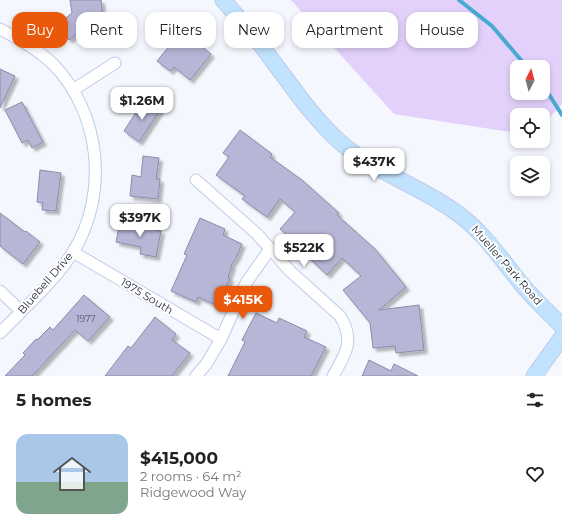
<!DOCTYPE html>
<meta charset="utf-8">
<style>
:root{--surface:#fff;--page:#f2f2f2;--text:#222;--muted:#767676;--accent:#ea580c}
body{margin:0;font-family:Montserrat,sans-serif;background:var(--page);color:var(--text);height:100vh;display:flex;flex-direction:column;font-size:15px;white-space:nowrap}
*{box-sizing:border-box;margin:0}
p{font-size:13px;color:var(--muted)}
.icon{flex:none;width:22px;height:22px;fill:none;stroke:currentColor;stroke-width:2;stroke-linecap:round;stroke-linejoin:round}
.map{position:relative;height:376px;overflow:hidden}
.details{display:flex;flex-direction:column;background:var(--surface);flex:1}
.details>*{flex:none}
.hud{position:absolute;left:12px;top:12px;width:538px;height:36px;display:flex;gap:8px}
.needle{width:26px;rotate:6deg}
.buttons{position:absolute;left:510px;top:60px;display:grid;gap:8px}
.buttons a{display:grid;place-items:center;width:40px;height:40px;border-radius:8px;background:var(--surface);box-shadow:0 2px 6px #0003;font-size:20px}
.price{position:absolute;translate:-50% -34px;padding:0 9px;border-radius:8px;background:#fff;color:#222;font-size:13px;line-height:26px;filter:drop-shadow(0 1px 2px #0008)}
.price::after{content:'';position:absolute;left:50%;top:24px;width:12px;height:9px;margin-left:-6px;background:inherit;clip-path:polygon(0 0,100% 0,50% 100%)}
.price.on{background:var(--accent);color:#fff}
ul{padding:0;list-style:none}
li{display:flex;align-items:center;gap:12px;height:100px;padding:0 16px}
li span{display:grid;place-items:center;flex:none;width:112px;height:80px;border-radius:12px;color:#555}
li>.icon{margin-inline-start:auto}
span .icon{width:48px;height:48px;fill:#fffc;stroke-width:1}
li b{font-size:17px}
h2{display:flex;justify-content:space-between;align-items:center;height:48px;padding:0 16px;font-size:17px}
.chip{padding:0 14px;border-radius:12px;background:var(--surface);box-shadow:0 2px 6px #0003;font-size:14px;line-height:36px}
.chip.on{background:var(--accent);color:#fff}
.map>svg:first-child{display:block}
.green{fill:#e3d1fb;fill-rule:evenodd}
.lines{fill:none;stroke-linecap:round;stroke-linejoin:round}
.stream{stroke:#47aad3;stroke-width:4}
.building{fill:#b7b6d6;stroke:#8c8ba9;filter:url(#shadow)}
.minor-casing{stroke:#becbea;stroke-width:13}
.secondary-casing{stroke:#becbea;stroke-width:17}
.minor{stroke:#fff;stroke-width:11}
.secondary{stroke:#c2e3fe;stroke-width:15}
.labels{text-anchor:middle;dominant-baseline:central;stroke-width:4;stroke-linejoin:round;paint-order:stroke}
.number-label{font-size:9px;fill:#505364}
.street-label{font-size:11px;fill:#2d323e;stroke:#fff}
</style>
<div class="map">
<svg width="562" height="376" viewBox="0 0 562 376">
<defs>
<filter id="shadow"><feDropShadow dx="3.5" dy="3.5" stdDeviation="1" flood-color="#0004"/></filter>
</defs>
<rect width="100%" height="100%" fill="#f4f7fd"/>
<!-- green -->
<path class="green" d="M291,0H562V104L543,125V115H517V133L394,114ZM517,67H543V93H517Z"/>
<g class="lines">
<!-- stream -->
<g class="stream">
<path d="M459,0L492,26L527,67"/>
<path d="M543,85L562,115"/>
</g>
</g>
<!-- building -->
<g class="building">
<path d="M70,0H101L103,17L96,18L69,40L57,25L72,13Z"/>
<path d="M179,28L211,54L190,80L174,67L170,71L157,61L171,44L168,42Z"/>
<path d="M0,69L15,76L0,108Z"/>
<path d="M144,100L160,110L139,142L124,131Z"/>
<path d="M22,102L43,142L32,148L28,140L22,143L5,110Z"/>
<path d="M240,130L272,154L270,157L302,180L339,213L337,215L375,249L406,287L379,310L419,305L424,350L396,353L395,346L373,348L370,323L343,290L361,276L342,258L327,275L306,255L308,253L280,229L295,212L280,199L267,217L242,199L245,196L216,175L229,157L223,153Z"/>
<path d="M143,156L159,158L156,179H160L158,199L130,196L132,175L141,177Z"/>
<path d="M40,170L61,173L56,211L42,210L43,203L37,202Z"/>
<path d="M0,213L25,232L26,231L40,242L23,264L0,246Z"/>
<path d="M200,218L225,229L223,235L242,244L236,258L231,265L232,266L228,277L230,278L218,306L198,297L196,302L171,291L187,255L184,254Z"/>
<path d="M120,222L161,231L156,257L140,254L141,247L116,242Z"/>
<path d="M84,295L110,317L88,341L75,330L32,376H5L25,355L23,353L36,339L37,340L50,327L53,330Z"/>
<path d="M256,313L277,323L279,318L307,331L304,337L326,347L311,376H228L245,342L242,340Z"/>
<path d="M155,317L176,334L172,340L190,353L172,376H105L128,346L131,348Z"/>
<path d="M369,360L391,371L394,364L418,376H362Z"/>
</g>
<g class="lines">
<defs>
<g id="minor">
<path d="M0,29C19,39 37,49 53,64C101,113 109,194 73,252C56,280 23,309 0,333"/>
<path d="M73,90L115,63"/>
<path d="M196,180L257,234L290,271L340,316C355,340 346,354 333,376"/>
<path d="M73,252L221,339"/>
<path d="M0,291L21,311"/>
<path d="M196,376L207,363L221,339L246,283L270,249"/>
</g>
<g id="secondary">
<path d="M223,0C239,18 255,36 269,56C292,86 312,117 340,142C375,173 421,186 457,213C485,233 502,261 524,287C536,301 549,313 562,326"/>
<path d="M534,376L562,337"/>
</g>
</defs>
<!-- minor casing -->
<use href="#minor" class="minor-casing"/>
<!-- secondary casing -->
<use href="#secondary" class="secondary-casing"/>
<!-- minor -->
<use href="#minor" class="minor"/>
<!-- secondary -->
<use href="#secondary" class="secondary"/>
</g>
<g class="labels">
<!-- number labels -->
<g class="number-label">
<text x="86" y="318">1977</text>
</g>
<!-- street labels -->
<g class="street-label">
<text transform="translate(507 265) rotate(49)">Mueller Park Road</text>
<text transform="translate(45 283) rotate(-49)">Bluebell Drive</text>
<text transform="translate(147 296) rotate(31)">1975 South</text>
</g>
</g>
</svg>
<div class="buttons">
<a><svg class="needle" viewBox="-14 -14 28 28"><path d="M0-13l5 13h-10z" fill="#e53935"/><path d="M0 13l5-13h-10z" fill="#767676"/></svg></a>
<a><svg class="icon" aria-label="locate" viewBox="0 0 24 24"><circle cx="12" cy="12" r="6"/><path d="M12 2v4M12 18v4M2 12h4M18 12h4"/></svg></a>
<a><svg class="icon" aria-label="layers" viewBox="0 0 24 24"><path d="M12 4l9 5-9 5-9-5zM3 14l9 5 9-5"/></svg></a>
</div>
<b class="price" style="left:142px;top:121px">$1.26M</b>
<b class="price" style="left:374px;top:182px">$437K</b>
<b class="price" style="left:140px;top:238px">$397K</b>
<b class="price" style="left:304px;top:268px">$522K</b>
<b class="price on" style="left:243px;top:320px">$415K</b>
<div class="hud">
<a class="chip on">Buy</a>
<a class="chip">Rent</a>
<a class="chip">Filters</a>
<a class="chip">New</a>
<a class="chip">Apartment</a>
<a class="chip">House</a>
</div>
</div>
<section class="details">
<h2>5 homes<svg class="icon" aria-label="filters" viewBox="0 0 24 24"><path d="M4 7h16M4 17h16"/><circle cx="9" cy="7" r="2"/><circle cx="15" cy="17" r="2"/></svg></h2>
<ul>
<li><span style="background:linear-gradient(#a9c7e8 60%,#7fa58c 0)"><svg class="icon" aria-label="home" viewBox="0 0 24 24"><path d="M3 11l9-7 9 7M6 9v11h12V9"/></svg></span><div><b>$415,000</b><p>2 rooms · 64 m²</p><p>Ridgewood Way</p></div><svg class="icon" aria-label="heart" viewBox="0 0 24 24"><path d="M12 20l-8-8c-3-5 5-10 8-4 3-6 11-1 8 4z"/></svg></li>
</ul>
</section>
